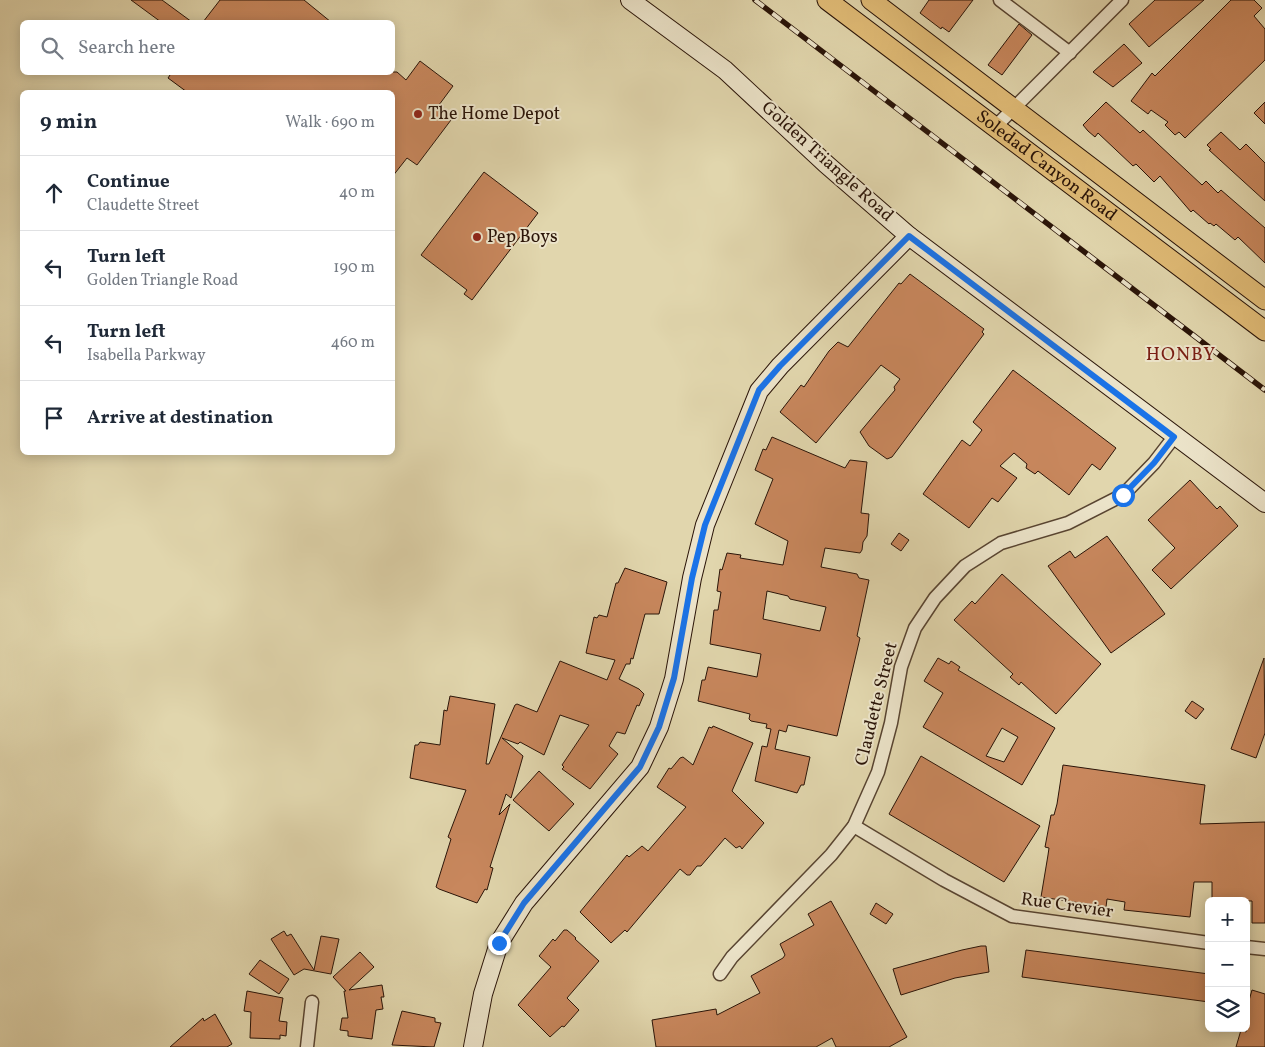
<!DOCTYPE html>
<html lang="en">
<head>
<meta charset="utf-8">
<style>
  body { margin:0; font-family:Vollkorn,serif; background:#f6f6f7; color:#1f2937 }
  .controls { position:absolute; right:15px; bottom:15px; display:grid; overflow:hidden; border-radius:8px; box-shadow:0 2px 12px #0003 }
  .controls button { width:45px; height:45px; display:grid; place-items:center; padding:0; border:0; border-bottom:1px solid #e0e1e3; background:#fff; color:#1f2937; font:25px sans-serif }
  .stop { position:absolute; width:15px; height:15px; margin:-11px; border:4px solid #1a73e8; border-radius:50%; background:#fff }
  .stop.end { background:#1a73e8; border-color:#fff; box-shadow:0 1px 5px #0008 }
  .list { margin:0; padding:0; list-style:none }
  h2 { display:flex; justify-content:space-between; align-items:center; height:65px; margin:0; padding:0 20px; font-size:21px }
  h2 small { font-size:16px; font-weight:400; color:#747a83 }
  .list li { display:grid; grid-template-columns:32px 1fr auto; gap:15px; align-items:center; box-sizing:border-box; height:75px; padding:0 20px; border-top:1px solid #e0e1e3 }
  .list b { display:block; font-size:19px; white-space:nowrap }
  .list p { margin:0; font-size:16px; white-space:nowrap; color:#747a83 }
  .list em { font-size:16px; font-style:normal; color:#747a83 }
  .icon { flex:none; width:28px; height:28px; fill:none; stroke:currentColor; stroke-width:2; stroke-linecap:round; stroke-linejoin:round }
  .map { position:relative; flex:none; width:1265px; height:1047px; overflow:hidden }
  .search { position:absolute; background:#fff; box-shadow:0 2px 12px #0003; left:20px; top:20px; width:375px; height:55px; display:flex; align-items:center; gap:12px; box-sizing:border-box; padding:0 18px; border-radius:8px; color:#747a83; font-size:19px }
  .panel { position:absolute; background:#fff; box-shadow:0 2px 12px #0003; left:20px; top:90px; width:375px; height:365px; border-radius:8px }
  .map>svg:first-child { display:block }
  .building { fill:#c8875d; stroke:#2a1408; fill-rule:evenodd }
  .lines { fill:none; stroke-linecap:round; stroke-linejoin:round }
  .street-casing { stroke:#584431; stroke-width:15 }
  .secondary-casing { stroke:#2a1408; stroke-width:20 }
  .primary-casing { stroke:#2a1408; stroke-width:21 }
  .street { stroke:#ece4ca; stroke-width:12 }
  .secondary { stroke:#ece4ca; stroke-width:18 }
  .primary { stroke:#e0bb76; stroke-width:19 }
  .rail-casing { stroke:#2a1408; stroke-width:5.5 }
  .rail { stroke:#ece4ca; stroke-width:4; stroke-dasharray:11; stroke-linecap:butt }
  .route { stroke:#1a73e8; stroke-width:6 }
  .poi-dot { fill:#8f2418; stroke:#ece4ca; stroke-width:2 }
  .labels { text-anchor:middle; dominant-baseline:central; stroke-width:4; stroke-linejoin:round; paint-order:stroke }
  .poi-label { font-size:18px; fill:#2a1408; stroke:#ece4ca; text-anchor:start }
  .street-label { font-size:18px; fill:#2a1408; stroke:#ece4ca }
  .neighbourhood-label { font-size:19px; letter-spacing:1px; fill:#7a1f14; stroke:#ece4ca }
</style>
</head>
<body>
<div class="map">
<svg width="1265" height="1047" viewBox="0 0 1265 1047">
  <rect width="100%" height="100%" fill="#e1d6ad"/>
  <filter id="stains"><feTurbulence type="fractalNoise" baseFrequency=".004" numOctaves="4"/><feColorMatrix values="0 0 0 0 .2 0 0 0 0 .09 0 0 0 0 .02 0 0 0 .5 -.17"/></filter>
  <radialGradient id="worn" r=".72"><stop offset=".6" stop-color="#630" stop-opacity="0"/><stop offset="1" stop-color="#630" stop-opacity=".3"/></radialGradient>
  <g class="building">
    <polygon points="131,0 162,0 192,22 161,22"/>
    <polygon points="220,0 304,0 331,22 203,22"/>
    <polygon points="929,0 973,0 949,32 942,27 941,29 920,13"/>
    <polygon points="1155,0 1204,0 1149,47 1129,24"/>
    <polygon points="1231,0 1254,0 1262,8 1254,16 1265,29 1265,60 1185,138 1179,132 1175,135 1165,125 1168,122 1151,110 1148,114 1131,101 1152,73 1155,76"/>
    <polygon points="1019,24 1032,35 1002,75 988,65"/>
    <polygon points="1124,44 1142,63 1113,87 1093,72"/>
    <polygon points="420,61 453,86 436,109 451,120 417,165 407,158 392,177 392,92 187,92 168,78 172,72 397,72 406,80"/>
    <polygon points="1106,102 1140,133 1143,130 1202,185 1206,181 1218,193 1221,190 1265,228 1265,263 1238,237 1235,240 1216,224 1214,226 1210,223 1209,224 1193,210 1191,212 1160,176 1154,182 1136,164 1133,166 1098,133 1095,137 1088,131 1083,125"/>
    <polygon points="1265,102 1265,124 1254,113"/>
    <polygon points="1221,132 1240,150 1246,144 1265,163 1265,201 1209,150 1211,149 1207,145"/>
    <polygon points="484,172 538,213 472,300 464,294 467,290 421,255"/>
    <polygon points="910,274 984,329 982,332 984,334 892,457 887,459 869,446 860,432 895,390 894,387 900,379 881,365 816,443 780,412 801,385 804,387 829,351 838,342 848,347 899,283 901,284"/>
    <polygon points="1013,370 1116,448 1100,470 1092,464 1069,495 1038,471 1035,474 1026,468 1027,464 1014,453 1000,466 1017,478 998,502 992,498 969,528 923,494 962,440 970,446 982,430 973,422"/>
    <path d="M772,437L845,468L850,460L867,462L861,513L869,514L867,536L863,542L862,550L860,553L825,548L821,567L857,574L859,578L869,580L857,636L860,638L837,736L788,725L786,732L779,730L775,749L810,757L804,785H801L797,793L755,781L762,746L767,747L771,729L766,728L767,724L751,721L749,719L750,714L698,701L702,680H705L708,667L757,677L761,654L710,644L714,610H718L721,592L717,591L720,569L722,570L727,553L741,555L740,558L783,565L788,541L755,524L773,479L755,470L763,449L766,450ZM767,591L788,596L790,599L826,607L820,631L763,619Z"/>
    <polygon points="1190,480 1217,509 1220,506 1238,526 1171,589 1152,570 1175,548 1148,520"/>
    <polygon points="899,533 909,540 901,551 891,544"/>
    <polygon points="1107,536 1165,614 1111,653 1048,566 1070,551 1075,558"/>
    <polygon points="625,568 667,582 659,614 645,614 633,659 631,658 630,664 626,664 619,679 639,689 644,694 639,706 637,705 625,734 617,732 609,746 618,754 590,789 562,769 564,767 562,765 589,725 560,715 544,755 520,742 518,744 502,738 523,756 511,798 506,794 499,815 510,804 490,867 493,868 487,890 485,889 477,903 439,889 436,887 451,839 448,837 466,790 410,778 415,745 418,745 420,742 440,745 444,710 447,711 450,696 495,704 486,764 489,764 515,705 517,704 537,712 560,661 607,680 615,660 586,653 594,617 597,618 599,615 607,617 616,583 618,583"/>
    <polygon points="1002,574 1101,664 1056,714 1021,682 1019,685 1010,677 1013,674 954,620 972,601 975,604"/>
    <path d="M938,658L949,664L951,661L960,667L958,670L1055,728L1022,785L923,727L943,693L924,681ZM1002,728L1018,737L1004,762L986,756Z"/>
    <polygon points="1264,658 1265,733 1256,758 1231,749"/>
    <polygon points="1192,701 1204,709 1196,719 1185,711"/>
    <polygon points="713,726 753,743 732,791 764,823 742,849 740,846 736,848 725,838 701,866 697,866 690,875 687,875 680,869 627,932 625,930 611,943 580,912 627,855 629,857 642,846 648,851 686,807 657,787 669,768 671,769 680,758 683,757 693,765 709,727 712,728"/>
    <polygon points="921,756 1040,826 1004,882 889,814"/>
    <polygon points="1063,765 1205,785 1200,824 1265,822 1265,923 1252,923 1252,901 1212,901 1212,882 1194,882 1190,917 1124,910 1125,902 1107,899 1106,907 1041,897 1048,855 1049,848 1045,847 1051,815 1054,815 1057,804"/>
    <polygon points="539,771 574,804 549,831 513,800"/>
    <polygon points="831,901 907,1037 889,1047 836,1047 832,1038 816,1047 656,1047 652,1020 716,1009 717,1015 760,993 751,976 783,958 785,955 780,944 814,925 808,914"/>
    <polygon points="876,903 893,914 886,924 870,914"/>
    <polygon points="564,930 567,930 576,938 575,939 599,961 567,998 579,1010 564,1027 562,1026 550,1037 518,1005 551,967 539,956 553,939 555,941"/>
    <polygon points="284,931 287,936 291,934 314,970 321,936 339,939 331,974 304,969 294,975 271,939"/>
    <polygon points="981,946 986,946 989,972 955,978 901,995 893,969 962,950"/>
    <polygon points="1026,950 1209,974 1209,1002 1022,977"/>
    <polygon points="360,952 374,967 349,990 382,985 384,997 381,997 383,1009 376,1010 372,1039 348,1036 348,1031 340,1030 342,1018 348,1018 344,991 346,991 333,977"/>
    <polygon points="260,960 289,979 279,994 249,974"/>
    <polygon points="1252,990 1265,994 1265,1047 1236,1047 1241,1030 1246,1032 1246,1011"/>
    <polygon points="247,991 283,998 279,1021 287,1022 286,1036 280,1035 280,1039 250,1038 251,1012 244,1011"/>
    <polygon points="402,1011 435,1018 435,1022 441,1023 434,1047 392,1045"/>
    <polygon points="215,1014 232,1044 227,1047 170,1047 203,1018 204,1021"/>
  </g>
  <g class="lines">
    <g class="street-casing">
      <g id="street">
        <polyline points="1000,0 1070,53"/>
        <polyline points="995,127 1122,0"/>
        <polyline points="854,826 944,880 1012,916 1209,943"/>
        <polyline points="1246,947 1265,949"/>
        <polyline points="720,974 732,957 831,855 854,826 878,772 891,723 901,667 915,628 935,598 965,566 1001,543 1068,523 1123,495 1154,463 1174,437"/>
        <polyline points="307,1047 312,1002"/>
      </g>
    </g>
    <g class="secondary-casing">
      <g id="secondary">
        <polyline points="630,0 725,70 826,164 909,236 1265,503"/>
        <polyline points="473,1047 483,994 499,943 524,903 640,767 659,727 674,679 692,578 705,525 759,391 780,366 909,236"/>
      </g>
    </g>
    <g class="primary-casing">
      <g id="primary">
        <path id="s1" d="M827,0L1265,331"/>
        <polyline points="871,0 1265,300"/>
      </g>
    </g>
    <use href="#street" class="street"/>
    <use href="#secondary" class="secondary"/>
    <use href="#primary" class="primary"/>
    <g class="rail-casing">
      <polyline id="rail" points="755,0 1265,390"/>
    </g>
    <use href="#rail" class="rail"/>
  </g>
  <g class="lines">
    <polyline class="route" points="499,943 524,903 640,767 659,727 674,678 692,578 705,525 759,390 780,366 909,236 1174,437 1154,463 1123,495"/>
  </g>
  <g class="poi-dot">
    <circle cx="418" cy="114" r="5"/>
    <circle cx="477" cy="237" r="5"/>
  </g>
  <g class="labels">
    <g class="poi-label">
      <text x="428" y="114">The Home Depot</text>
      <text x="487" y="237">Pep Boys</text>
    </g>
    <g class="street-label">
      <text transform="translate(827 162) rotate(42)">Golden Triangle Road</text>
      <text stroke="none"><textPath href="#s1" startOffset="275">Soledad Canyon Road</textPath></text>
      <text transform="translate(877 704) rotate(-76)">Claudette Street</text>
      <text transform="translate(1067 906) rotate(8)">Rue Crevier</text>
    </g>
    <g class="neighbourhood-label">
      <text x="1181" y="355">HONBY</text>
    </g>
  </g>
  <rect width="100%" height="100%" filter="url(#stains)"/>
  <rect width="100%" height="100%" fill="url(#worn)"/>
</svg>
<div class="controls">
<button>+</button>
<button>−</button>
<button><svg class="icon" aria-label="layers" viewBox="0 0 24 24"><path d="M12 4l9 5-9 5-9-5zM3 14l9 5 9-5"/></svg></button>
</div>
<div class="stop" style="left:1123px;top:495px"></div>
<div class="stop end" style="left:499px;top:943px"></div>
<div class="search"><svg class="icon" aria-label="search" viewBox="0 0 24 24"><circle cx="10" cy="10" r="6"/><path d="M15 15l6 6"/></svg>Search here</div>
<section class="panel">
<h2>9 min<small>Walk · 690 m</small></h2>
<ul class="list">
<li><svg class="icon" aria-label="ahead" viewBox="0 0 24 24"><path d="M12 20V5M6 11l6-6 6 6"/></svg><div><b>Continue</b><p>Claudette Street</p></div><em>40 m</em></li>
<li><svg class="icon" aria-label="left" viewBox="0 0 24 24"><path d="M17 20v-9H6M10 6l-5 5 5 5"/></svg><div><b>Turn left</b><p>Golden Triangle Road</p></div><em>190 m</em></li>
<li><svg class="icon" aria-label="left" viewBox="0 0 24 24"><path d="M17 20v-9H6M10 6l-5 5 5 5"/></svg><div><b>Turn left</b><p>Isabella Parkway</p></div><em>460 m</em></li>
<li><svg class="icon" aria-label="arrive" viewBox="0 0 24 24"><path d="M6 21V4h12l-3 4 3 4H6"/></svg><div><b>Arrive at destination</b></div></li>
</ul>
</section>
</div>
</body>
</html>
